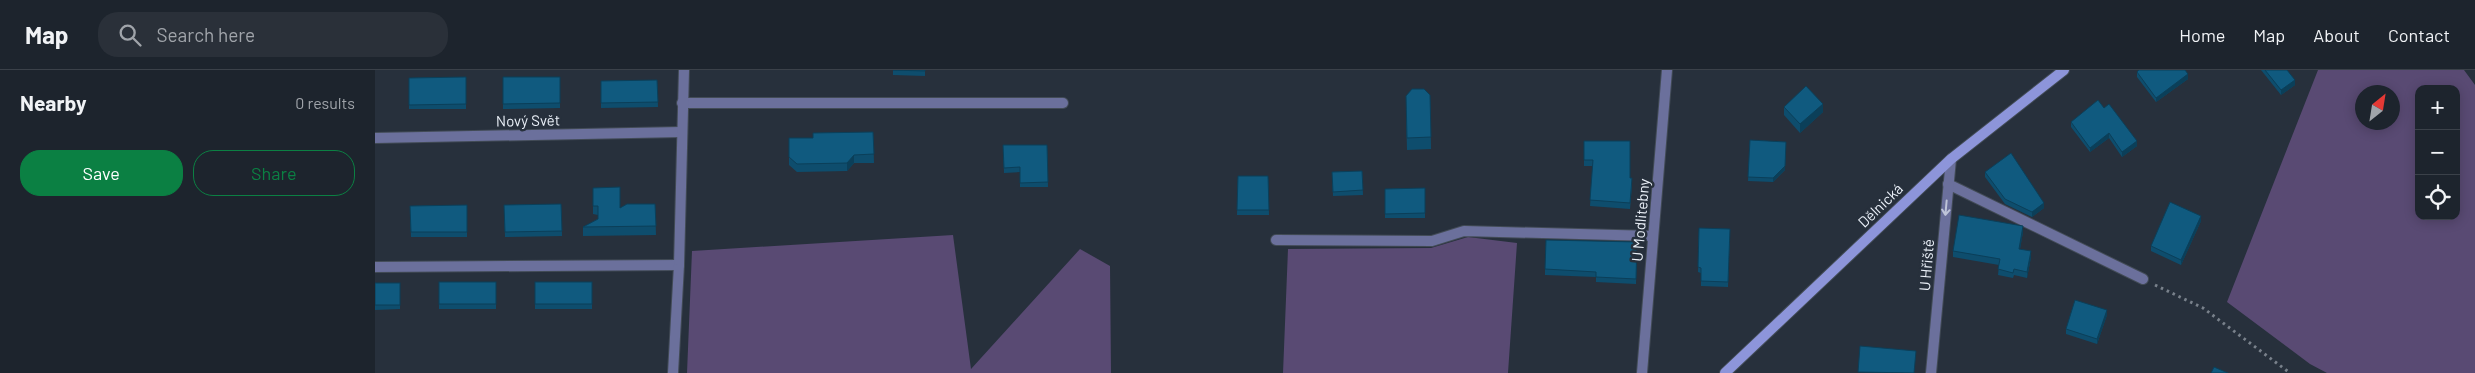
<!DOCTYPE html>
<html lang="en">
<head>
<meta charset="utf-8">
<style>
  body { margin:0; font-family:Barlow,sans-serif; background:#2a3039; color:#f1f3f6 }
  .controls { position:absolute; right:15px; top:15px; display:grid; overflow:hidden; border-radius:10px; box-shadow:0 2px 12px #0003 }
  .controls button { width:45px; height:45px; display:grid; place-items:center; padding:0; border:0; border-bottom:1px solid #3b4149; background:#1d242d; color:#f1f3f6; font:25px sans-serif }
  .compass { position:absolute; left:1980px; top:15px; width:45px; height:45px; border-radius:50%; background:#1d242d; box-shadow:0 2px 12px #0003; rotate:30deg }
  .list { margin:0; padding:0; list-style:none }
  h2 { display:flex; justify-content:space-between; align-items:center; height:65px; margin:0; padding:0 20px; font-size:21px }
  h2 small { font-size:16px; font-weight:400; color:#a0a4aa }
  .actions { display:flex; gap:10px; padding:15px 20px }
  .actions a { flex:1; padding:11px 0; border:1px solid #0b8043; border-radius:20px; text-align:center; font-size:18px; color:#0b8043 }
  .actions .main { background:#0b8043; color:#fff }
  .icon { flex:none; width:28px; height:28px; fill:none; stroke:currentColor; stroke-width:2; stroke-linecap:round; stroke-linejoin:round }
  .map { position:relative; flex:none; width:2100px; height:303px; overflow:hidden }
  header { display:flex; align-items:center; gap:30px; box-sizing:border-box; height:70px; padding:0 25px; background:#1d242d; border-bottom:1px solid #3b4149 }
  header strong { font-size:24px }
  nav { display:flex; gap:28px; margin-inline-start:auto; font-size:18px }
  .search { width:350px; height:45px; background:#2a3039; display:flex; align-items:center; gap:12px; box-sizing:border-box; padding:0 18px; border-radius:20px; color:#a0a4aa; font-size:19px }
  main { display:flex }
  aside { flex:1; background:#1d242d }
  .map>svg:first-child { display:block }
  .green { fill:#594a73; fill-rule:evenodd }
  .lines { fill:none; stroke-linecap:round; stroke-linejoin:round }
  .lane-casing { stroke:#424b56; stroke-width:12 }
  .street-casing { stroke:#424b56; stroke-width:12 }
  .secondary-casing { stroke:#424b56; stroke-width:12 }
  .path { stroke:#79818b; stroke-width:3; stroke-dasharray:2.5 4; stroke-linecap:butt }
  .lane { stroke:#6b709c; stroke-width:10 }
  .street { stroke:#6b709c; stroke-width:10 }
  .secondary { stroke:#8d95da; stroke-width:10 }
  .wall { fill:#0e4d6d }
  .shaded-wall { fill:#0b3f59 }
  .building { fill:#105a7f; stroke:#0b3f59 }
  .oneway { stroke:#bec4d8 }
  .labels { text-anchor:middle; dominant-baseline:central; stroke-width:5; stroke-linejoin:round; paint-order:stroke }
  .street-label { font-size:15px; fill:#ebf1f9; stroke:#27303c }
</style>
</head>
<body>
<header>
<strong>Map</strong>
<div class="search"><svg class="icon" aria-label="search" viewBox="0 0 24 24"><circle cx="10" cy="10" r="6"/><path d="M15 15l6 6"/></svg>Search here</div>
<nav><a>Home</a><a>Map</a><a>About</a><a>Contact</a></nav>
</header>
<main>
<aside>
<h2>Nearby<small>0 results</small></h2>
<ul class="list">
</ul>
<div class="actions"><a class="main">Save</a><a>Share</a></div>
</aside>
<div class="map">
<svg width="2100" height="303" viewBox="0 0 2100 303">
  <rect width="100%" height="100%" fill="#27303c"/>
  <g class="green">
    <path d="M1943,0H2089L2100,15V303H1952L1935,294L1852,232ZM2044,19H2081V146H2044ZM1988,22H2018V52H1988Z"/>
    <polygon points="578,165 596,299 705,179 735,196 736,303 312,303 317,181"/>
    <polygon points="1093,167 1142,173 1133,303 908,303 913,179 1056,178"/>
  </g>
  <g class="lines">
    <g class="lane-casing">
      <g id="lane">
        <polyline points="1573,114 1768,209"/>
        <polyline points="901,170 1057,171 1089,161 1278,166"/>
      </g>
    </g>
    <g class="street-casing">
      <g id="street">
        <polyline points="307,33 688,33"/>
        <polyline points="0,68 306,62"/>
        <polyline points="0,197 304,195"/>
        <polyline points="298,303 304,195 309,0"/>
        <polyline points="1267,303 1292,0"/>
        <polyline points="1556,303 1576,89"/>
      </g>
    </g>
    <g class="secondary-casing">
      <polyline id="secondary" points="1350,303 1576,89 1689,0"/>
    </g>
    <polyline class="path" points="1780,215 1828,238 1915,303"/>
    <use href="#lane" class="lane"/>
    <use href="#street" class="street"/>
    <use href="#secondary" class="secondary"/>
  </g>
  <g class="wall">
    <polygon points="518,0 550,0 550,6 518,5"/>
    <polygon points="1886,0 1912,0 1920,15 1906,25"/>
    <polygon points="1762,2 1813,9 1781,32 1762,7"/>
    <polygon points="91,7 91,39 34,39 34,8"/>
    <polygon points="128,7 185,7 185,38 128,39"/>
    <polygon points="282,10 283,37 226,38 226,11"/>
    <polygon points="1055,25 1056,79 1032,80 1031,39"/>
    <polygon points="1409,37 1448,42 1425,63 1409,45"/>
    <polygon points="1729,38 1762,76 1747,87 1734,68 1715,82 1696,57 1696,52"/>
    <polygon points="498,62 499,93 479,93 472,101 422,102 414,95 414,68 438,68"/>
    <polygon points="1375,70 1410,100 1398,112 1373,111"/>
    <polygon points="1209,71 1255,108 1257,115 1255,139 1215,136 1218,96 1209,96"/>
    <polygon points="628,75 672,75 673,117 645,117 645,102 629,103"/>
    <polygon points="987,101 988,125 958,126 957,102"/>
    <polygon points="1610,102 1669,138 1657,147 1630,134 1610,107"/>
    <polygon points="863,106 893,106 894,145 862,145"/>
    <polygon points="218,118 245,138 280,134 281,165 208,166 208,157 223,149 223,145 218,144"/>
    <polygon points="1050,118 1050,148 1010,148 1010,119"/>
    <polygon points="186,134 187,166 130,167 129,135"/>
    <polygon points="92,135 92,167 36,167 35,136"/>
    <polygon points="1826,151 1806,195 1776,181 1776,176"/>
    <polygon points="1324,158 1355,159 1353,217 1326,216 1326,203 1323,202"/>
    <polygon points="1648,162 1645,179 1656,187 1652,208 1639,205 1638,208 1623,205 1624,195 1578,187 1578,181"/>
    <polygon points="1262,172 1261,214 1221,212 1221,207 1170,205 1170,199"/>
    <rect x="64" y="212" width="57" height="27"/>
    <rect x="160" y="212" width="57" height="27"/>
    <polygon points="0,213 25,213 25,239 0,240"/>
    <polygon points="1732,245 1722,274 1691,264 1691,259"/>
  </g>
  <g class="shaded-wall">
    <polygon points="1813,4 1813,9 1781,32 1781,28"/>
    <polygon points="1920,10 1920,15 1906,25 1906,20"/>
    <polygon points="1448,34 1448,42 1425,63 1425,54"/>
    <polygon points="1734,63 1734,68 1715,82 1715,78"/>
    <polygon points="1762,71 1762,76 1747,87 1747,82"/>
    <polygon points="1411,72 1410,100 1398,112 1398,108"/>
    <polygon points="479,85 479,93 472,101 472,93"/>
    <polygon points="1669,133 1669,138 1657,147 1657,142"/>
    <polygon points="1826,146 1826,151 1806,195 1806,190"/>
    <polygon points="1648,156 1648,162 1644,184 1644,179"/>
    <polygon points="1656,181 1656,187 1652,208 1652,202"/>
    <polygon points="1732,240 1732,245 1722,274 1722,269"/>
  </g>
  <g class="building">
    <polygon points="518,0 550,0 550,1"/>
    <polygon points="1764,0 1810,0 1813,4 1781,28 1762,2"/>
    <polygon points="1890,0 1912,0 1920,10 1906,20"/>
    <polygon points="91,7 91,34 34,35 34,8"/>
    <polygon points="128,7 185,7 185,33 128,34"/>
    <polygon points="282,10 283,32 226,33 226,11"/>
    <polygon points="1431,16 1448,34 1425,54 1409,37"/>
    <polygon points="1037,19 1049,19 1055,25 1056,67 1032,68 1031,26"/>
    <polygon points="1723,30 1729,38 1734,34 1762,71 1747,82 1734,63 1715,78 1696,52"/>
    <polygon points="498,62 499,84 479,85 472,93 422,94 414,87 414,68 438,68 438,63"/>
    <polygon points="1375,70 1411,72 1410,96 1398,108 1373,107"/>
    <polygon points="1209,71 1255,71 1255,108 1257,108 1255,133 1215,130 1218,90 1209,90"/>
    <polygon points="628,75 672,75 673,112 645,113 645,97 629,98"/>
    <polygon points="1636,83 1669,133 1657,142 1630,129 1610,102"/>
    <polygon points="987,101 988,120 958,122 957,102"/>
    <polygon points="863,106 893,106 894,140 862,140"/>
    <polygon points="245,117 245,138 252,134 280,134 281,156 208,157 223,149 223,136 218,136 218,118"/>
    <polygon points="1050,118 1050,143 1010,144 1010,119"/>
    <polygon points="1795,132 1826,146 1806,190 1776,176"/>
    <polygon points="186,134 187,161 130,162 129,135"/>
    <polygon points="92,135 92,162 36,162 35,136"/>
    <polygon points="1584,145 1648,156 1644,179 1656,181 1652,202 1639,199 1638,203 1623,199 1625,189 1578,181"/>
    <polygon points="1324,158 1355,159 1353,212 1326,211 1326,198 1323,197"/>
    <polygon points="1171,170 1262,172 1261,209 1221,207 1221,202 1170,199"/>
    <rect x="64" y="212" width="57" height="22"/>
    <rect x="160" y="212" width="57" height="22"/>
    <rect x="0" y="213" width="25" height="22"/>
    <polygon points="1700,230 1732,240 1722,269 1691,259"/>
    <polygon points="1485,276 1541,281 1539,303 1483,302"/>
    <polygon points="1839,297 1853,303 1836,303"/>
  </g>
  <defs><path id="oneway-shaft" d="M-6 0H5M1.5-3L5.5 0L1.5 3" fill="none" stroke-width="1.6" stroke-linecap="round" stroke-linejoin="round" transform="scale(1.25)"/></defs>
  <use class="oneway" href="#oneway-shaft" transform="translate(1571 138) rotate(95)"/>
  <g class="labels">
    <g class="street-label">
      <text transform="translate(153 50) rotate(-1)">Nový Svět</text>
      <text transform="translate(1505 135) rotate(-44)">Dělnická</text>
      <text transform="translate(1265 150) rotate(-85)">U Modlitebny</text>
      <text transform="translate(1551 195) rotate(-85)">U Hřiště</text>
    </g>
  </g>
</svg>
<div class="controls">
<button>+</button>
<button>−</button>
<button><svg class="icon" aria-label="locate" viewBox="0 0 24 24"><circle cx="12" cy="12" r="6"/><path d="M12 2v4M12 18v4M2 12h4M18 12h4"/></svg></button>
</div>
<svg class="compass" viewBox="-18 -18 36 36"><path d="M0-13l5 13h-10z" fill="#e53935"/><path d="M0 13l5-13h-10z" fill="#a0a4aa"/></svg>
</div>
</main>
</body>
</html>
